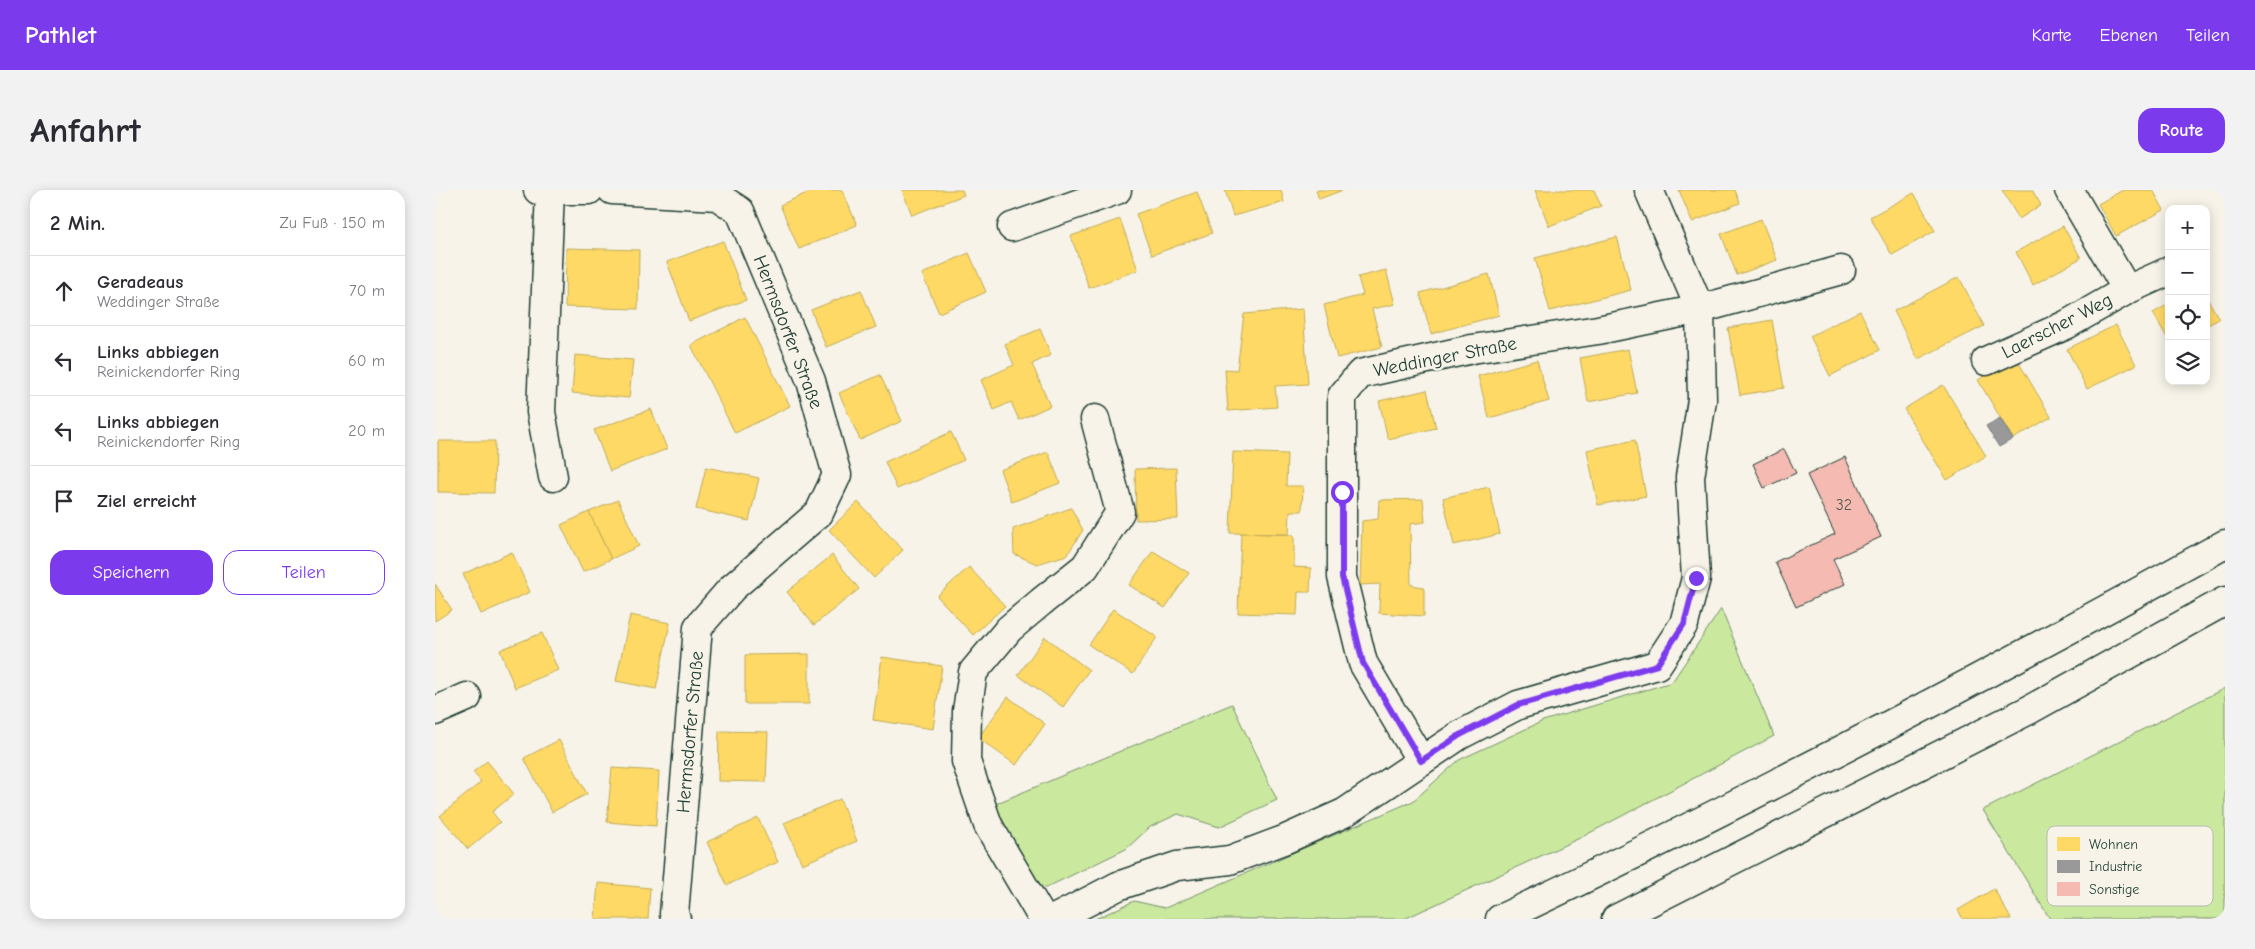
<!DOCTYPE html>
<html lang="de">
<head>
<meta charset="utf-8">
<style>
  body { margin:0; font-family:"Comic Neue",sans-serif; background:#f2f2f3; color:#2b2b33 }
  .controls { position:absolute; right:15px; top:15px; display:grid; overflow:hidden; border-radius:10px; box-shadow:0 2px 12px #0003 }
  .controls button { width:45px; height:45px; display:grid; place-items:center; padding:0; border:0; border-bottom:1px solid #e1e1e2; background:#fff; color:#2b2b33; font:25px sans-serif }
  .stop { position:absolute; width:15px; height:15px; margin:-11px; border:4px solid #7c3aed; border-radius:50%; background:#fff }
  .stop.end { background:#7c3aed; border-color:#fff; box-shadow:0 1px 5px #0008 }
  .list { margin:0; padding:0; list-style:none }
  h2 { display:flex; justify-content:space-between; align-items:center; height:65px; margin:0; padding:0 20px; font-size:21px }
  h2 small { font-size:16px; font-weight:400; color:#7c7c81 }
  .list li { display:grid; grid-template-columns:32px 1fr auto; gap:15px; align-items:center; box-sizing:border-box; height:70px; padding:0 20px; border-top:1px solid #e1e1e2 }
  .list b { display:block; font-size:19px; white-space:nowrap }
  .list p { margin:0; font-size:16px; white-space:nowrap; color:#7c7c81 }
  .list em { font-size:16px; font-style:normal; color:#7c7c81 }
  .actions { display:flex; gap:10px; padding:15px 20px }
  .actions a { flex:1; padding:11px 0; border:1px solid #7c3aed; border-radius:15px; text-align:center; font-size:18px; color:#7c3aed }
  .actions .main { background:#7c3aed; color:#fff }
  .icon { flex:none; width:28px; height:28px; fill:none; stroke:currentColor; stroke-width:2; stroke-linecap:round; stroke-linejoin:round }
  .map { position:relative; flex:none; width:1790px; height:729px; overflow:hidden; border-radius:15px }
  header { display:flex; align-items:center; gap:30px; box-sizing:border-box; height:70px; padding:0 25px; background:#7c3aed; color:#fff }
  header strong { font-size:24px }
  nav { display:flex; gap:28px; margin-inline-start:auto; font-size:18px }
  .intro { display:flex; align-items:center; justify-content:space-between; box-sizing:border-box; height:120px; padding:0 30px }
  h1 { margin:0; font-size:35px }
  .button { padding:12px 22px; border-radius:15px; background:#7c3aed; color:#fff; font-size:18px; font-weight:700 }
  main { display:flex; gap:30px; padding:0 30px }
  aside { flex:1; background:#fff; border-radius:15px; box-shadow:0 2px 12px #0003 }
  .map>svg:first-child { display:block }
  .green { fill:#cbe89f; stroke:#75926a }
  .homes { fill:#ffd966; stroke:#bcaa57 }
  .industry { fill:#999; stroke:#747d7b }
  .building { fill:#f5bab1; stroke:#1f3d34 }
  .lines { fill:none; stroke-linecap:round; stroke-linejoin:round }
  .minor-casing { stroke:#1f3d34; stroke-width:31 }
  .highway-casing { stroke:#1f3d34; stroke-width:31 }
  .minor { stroke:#f7f3e8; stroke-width:28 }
  .highway { stroke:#f7f3e8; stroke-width:28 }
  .route { stroke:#7c3aed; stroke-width:6 }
  .labels { text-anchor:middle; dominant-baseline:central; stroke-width:5; stroke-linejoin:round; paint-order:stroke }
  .number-label { font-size:16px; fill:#545c53 }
  .street-label { font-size:19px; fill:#1f3d34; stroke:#f7f3e8 }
  .key { fill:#f7f3e8; stroke:#b6bcb2; stroke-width:1 }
  .key-label { font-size:14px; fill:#1f3d34 }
</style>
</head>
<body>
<header>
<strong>Pathlet</strong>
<nav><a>Karte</a><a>Ebenen</a><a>Teilen</a></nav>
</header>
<div class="intro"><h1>Anfahrt</h1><a class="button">Route</a></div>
<main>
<aside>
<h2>2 Min.<small>Zu Fuß · 150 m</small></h2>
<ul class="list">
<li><svg class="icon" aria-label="ahead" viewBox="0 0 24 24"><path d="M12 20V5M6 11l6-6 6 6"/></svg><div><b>Geradeaus</b><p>Weddinger Straße</p></div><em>70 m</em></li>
<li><svg class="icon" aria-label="left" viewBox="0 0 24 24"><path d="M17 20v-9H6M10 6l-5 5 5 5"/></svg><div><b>Links abbiegen</b><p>Reinickendorfer Ring</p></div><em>60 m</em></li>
<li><svg class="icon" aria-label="left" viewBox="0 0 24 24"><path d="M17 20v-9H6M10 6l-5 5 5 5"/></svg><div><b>Links abbiegen</b><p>Reinickendorfer Ring</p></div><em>20 m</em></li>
<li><svg class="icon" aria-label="arrive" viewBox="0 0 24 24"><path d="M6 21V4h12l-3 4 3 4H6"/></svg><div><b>Ziel erreicht</b></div></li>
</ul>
<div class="actions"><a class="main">Speichern</a><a>Teilen</a></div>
</aside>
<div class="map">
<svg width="1790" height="729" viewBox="0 0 1790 729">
  <rect width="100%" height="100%" fill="#f7f3e8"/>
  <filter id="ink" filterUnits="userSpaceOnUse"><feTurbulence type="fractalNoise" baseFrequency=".02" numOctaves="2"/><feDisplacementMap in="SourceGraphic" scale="10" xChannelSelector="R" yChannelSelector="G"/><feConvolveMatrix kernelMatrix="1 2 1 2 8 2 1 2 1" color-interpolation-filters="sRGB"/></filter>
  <g filter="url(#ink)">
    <g class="green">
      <polygon points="1286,419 1339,546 1147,647 969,729 660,729 699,711 730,718 978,611 1024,570 1108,531 1237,492"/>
      <polygon points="1790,498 1790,729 1615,729 1548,620"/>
      <polygon points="797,514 842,610 784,637 743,624 715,637 691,659 602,702 560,614"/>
    </g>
    <g class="homes">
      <polygon points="379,0 407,0 422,35 364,59 345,15"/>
      <polygon points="467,0 527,0 529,5 477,25"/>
      <polygon points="790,0 846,0 849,12 798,26"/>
      <polygon points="881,0 908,0 884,9"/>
      <polygon points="1100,0 1159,0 1166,16 1114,36"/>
      <polygon points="1244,0 1300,0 1305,13 1257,32"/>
      <polygon points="1567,0 1597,0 1606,15 1584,29"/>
      <polygon points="1688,0 1718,0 1729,20 1681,46 1663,14"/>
      <polygon points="762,2 777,43 717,65 701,24"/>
      <polygon points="1479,3 1500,41 1457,65 1435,27"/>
      <polygon points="685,29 703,80 654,98 636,46"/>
      <polygon points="1326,29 1342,70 1302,85 1286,44"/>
      <polygon points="1628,36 1646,68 1598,95 1581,62"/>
      <polygon points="1182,47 1196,100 1115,121 1100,68"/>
      <polygon points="288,51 311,110 254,131 232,72"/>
      <polygon points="131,58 204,60 203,119 130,117"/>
      <polygon points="534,63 551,102 504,123 487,84"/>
      <polygon points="951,80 960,114 937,119 947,157 902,168 889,115 928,105 923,87"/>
      <polygon points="1054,84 1064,125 996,144 985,103"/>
      <polygon points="1524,87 1549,136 1483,169 1459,121"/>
      <polygon points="426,100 441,137 391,157 376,120"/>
      <polygon points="1771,106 1784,129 1771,136"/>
      <polygon points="1734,114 1734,151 1718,123"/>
      <polygon points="868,119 873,194 840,196 842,217 793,221 790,179 802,180 809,124"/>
      <polygon points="1425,121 1445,160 1395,186 1375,146"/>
      <polygon points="310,127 355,216 300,243 256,155"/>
      <polygon points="1337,130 1349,198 1305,205 1293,138"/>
      <polygon points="1681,135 1701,175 1652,199 1632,159"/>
      <polygon points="605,139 616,165 597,174 615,216 584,230 576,212 559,220 546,190 579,175 570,154"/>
      <polygon points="1193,159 1202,203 1153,212 1145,168"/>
      <polygon points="140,165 198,170 194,208 137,203"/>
      <polygon points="1581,168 1616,227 1578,249 1543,190"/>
      <polygon points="1102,170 1114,211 1054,228 1043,186"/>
      <polygon points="445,185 467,231 425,250 404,203"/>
      <polygon points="1508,195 1551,266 1512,290 1469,219"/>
      <polygon points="992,200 1001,238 953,249 944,211"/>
      <polygon points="216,219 232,259 175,281 159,240"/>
      <polygon points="516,242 529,270 462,299 450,272"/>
      <polygon points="1200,250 1211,306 1163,315 1152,260"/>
      <polygon points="3,251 60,251 59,303 3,302"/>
      <polygon points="613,262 625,293 577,312 565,280"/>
      <polygon points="798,262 852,264 851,296 868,296 867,321 855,321 854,344 795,343"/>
      <polygon points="271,277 324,288 314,331 261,319"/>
      <polygon points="741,278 743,329 701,330 700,279"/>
      <polygon points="1054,297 1065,344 1019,355 1008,308"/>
      <polygon points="988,309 990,332 975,334 976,395 989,397 989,426 944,423 945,394 925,395 927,331 943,329 944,310"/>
      <polygon points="183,310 204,356 176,369 154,322"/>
      <polygon points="423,312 468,360 439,388 394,340"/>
      <polygon points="636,318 648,340 632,365 602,374 579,364 578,339"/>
      <polygon points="154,322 176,369 148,382 126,335"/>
      <polygon points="806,343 859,345 859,377 876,378 875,402 863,402 862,425 803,423"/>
      <polygon points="718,361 754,383 730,418 694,395"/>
      <polygon points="77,362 95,402 46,424 28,384"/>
      <polygon points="397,365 424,399 379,435 352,402"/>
      <polygon points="534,377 570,416 538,445 502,406"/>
      <polygon points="0,394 17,420 0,431"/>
      <polygon points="678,419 722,447 698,484 654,455"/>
      <polygon points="195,425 235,433 221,499 181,491"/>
      <polygon points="107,443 123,480 80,498 65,460"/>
      <polygon points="610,447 654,480 628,517 583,485"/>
      <polygon points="374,464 374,514 310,514 310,465"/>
      <polygon points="447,467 507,476 498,539 438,530"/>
      <polygon points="573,507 610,534 581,575 543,548"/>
      <polygon points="284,541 333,542 331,592 283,591"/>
      <polygon points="124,550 152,604 117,622 89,568"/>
      <polygon points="52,571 79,604 57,622 65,632 33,659 5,626 46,592 38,582"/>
      <polygon points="177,578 224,581 221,636 172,632"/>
      <polygon points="405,609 422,651 367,674 349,633"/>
      <polygon points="323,628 343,672 292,695 272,652"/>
      <polygon points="163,693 215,698 213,729 160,729"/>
      <polygon points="1559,699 1576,729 1528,729 1523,720"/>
    </g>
    <polygon class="industry" points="1565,228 1578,249 1564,257 1551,236"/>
    <g class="building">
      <polygon points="1349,259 1361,283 1329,298 1318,274"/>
      <polygon points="1410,267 1446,347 1398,369 1410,394 1361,417 1340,372 1400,344 1372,285"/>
    </g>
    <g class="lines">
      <g class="minor-casing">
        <g id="minor">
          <polyline points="103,0 154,0"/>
          <polyline points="177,0 282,6 305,21 376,191 402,285 384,323 297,398 263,437 239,724 241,729"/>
          <polyline points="1634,0 1692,100"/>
          <polyline points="115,1 106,222 118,287"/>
          <polyline points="577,37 682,0"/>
          <polyline points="1551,171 1631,135 1692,100 1734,81"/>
          <polyline points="0,521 32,507"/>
          <polyline points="986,571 928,473 907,387 907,206 925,184 1037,159 1163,140 1265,119 1406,80"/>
          <polyline points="608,729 553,635 531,571 532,521 538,482 574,439 606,412 650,377 685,322 660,229"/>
          <polyline points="619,729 683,696 742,676 795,670 851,649 909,623 1025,545 1083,515 1222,475 1249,434 1261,388 1255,287 1267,210 1265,119 1214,0"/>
        </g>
      </g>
      <g class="highway-casing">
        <g id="highway">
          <path d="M1065,729C1311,613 1552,486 1790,354"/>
          <polyline points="1181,729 1594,520 1790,411"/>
        </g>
      </g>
      <use href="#minor" class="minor"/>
      <use href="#highway" class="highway"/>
    </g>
  </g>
  <g class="lines" filter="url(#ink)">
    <polyline class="route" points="907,302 907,387 928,473 986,571 1025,545 1083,515 1222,475 1249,434 1261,388"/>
  </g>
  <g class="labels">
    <g class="number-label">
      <text x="1409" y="315">32</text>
    </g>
    <g class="street-label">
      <text transform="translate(1622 136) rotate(-27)">Laerscher Weg</text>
      <text transform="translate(353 142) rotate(69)">Hermsdorfer Straße</text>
      <text transform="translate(1010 167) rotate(-11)">Weddinger Straße</text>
      <text transform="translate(255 542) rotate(-85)">Hermsdorfer Straße</text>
    </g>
  </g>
  <rect x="1612" y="636" width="166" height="80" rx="8" class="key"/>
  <rect x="1622" y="647" width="23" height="14" fill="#ffd966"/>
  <rect x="1622" y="670" width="23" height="13" fill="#999"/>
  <rect x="1622" y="692" width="23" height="14" fill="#f5bab1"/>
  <g class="key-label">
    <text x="1654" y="659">Wohnen</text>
    <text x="1654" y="681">Industrie</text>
    <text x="1654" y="704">Sonstige</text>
  </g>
</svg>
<div class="controls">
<button>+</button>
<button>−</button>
<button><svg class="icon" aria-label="locate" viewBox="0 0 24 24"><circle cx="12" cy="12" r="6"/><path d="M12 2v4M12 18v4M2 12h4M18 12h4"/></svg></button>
<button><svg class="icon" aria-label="layers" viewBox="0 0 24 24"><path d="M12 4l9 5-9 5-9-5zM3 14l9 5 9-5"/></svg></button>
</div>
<div class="stop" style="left:907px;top:302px"></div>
<div class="stop end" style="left:1261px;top:388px"></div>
</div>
</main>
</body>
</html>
